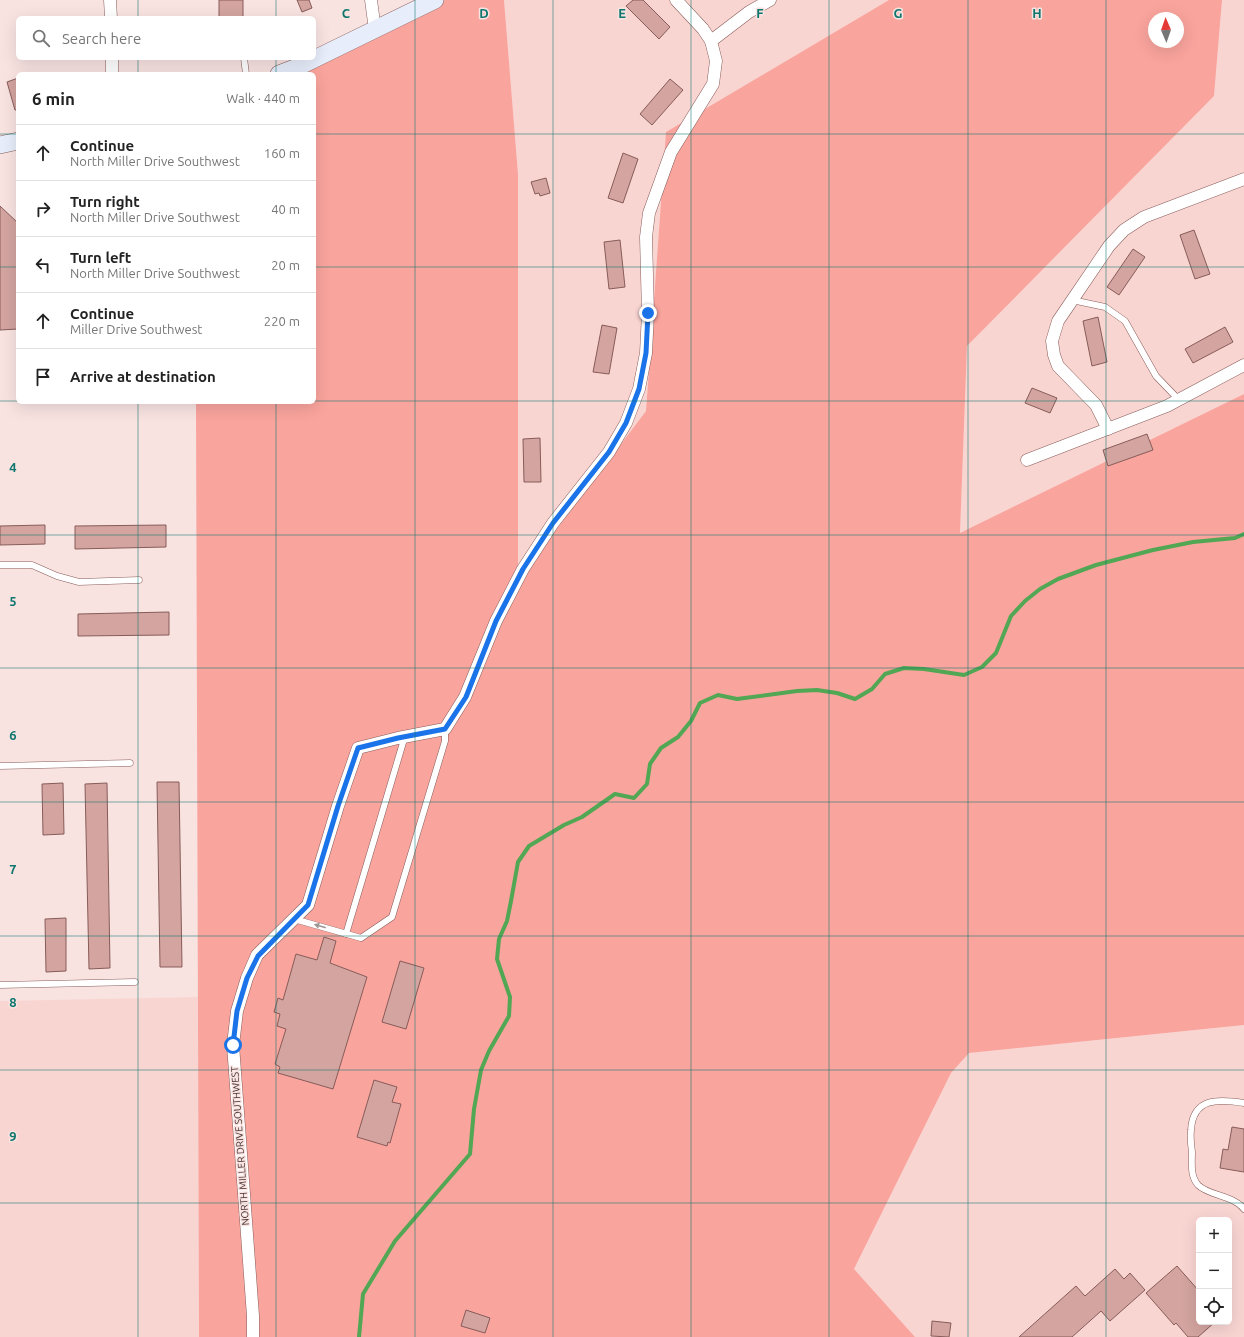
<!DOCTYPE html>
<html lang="en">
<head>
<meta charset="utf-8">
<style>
  body { margin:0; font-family:Ubuntu,sans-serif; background:#f2f2f2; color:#222 }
  .controls { position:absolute; right:12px; bottom:12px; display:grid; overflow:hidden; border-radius:6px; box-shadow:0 4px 16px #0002 }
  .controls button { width:36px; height:36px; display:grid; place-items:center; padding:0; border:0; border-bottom:1px solid #e0e0e0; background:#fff; color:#222; font:20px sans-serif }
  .compass { position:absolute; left:1148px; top:12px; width:36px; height:36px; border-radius:50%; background:#fff; box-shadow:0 4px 16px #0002; rotate:358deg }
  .stop { position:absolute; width:12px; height:12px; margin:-9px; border:3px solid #1a73e8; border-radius:50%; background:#fff }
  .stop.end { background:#1a73e8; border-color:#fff; box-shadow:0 1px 4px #0008 }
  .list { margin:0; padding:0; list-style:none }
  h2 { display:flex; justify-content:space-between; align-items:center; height:52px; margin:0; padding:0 16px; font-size:17px }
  h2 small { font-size:13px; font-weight:400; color:#767676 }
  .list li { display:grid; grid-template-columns:26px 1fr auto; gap:12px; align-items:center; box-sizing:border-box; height:56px; padding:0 16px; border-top:1px solid #e0e0e0 }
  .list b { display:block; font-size:15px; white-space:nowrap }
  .list p { margin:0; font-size:13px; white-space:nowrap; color:#767676 }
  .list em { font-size:13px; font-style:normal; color:#767676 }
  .icon { flex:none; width:22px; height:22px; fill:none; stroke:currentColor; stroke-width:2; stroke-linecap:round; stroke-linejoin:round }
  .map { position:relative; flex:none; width:1244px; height:1337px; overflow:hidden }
  .search { position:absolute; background:#fff; box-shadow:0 4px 16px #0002; left:16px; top:16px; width:300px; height:44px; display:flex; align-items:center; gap:10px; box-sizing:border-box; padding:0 14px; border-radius:6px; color:#767676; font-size:15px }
  .panel { position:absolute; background:#fff; box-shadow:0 4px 16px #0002; left:16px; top:72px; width:300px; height:332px; border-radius:6px }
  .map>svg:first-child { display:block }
  .built { fill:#f9d5d2; fill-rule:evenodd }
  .green { fill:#f9a49d; fill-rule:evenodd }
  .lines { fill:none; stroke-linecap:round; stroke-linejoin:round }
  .stream { stroke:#52a754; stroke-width:4 }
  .building { fill:#d3a4a0; stroke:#875c59 }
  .lane-casing { stroke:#885d5a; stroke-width:7 }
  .street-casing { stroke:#885d5a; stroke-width:13 }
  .secondary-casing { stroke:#885d5a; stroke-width:18 }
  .lane { stroke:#fff; stroke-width:6 }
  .street { stroke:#fff; stroke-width:12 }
  .secondary { stroke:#e7edfa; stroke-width:17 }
  .oneway { fill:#a09696 }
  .route { stroke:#1a73e8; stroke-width:5 }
  .grid { fill:none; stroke:#0f766e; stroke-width:1; stroke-opacity:0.55 }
  .labels { text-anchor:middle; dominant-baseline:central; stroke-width:3; stroke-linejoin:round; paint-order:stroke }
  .street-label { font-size:10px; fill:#422e2d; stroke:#f8e3e1 }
  .grid-label { font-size:13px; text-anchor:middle; font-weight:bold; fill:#0f766e; stroke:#f8e3e1; stroke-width:3; stroke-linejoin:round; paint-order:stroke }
</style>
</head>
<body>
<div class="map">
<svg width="1244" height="1337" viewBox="0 0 1244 1337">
  <rect width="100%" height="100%" fill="#f8e3e1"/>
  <g class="built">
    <polygon points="504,0 889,0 666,132 646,411 518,580 518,174"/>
    <polygon points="1222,0 1244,0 1244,394 960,534 967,346 1214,96"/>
    <polygon points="198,997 199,1337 0,1337 0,1001"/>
    <path d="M1244,1025V1337H915L854,1269L951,1073L969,1053ZM1199,1220H1229V1322H1199Z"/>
  </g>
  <path class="green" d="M437,0H504L518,174V580L646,411L666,132L889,0H1222L1214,96L967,346L960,533L1244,394V1025L969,1053L951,1073L854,1269L915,1337H199L196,402H314V74H288ZM1154,18H1178V42H1154Z"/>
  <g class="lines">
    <polyline class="stream" points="359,1337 363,1294 395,1241 470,1154 474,1109 481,1070 489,1051 509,1016 510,997 497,959 499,939 507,921 511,901 518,862 529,846 564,825 582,817 615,794 634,798 647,784 650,764 661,748 678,737 691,721 700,703 718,695 737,699 797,691 817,690 837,693 855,699 872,689 885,674 904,668 924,669 964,675 982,667 996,653 1011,616 1025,601 1040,589 1058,579 1096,565 1153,550 1193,542 1235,538 1244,534"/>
  </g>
  <g class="building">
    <rect x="219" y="0" width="24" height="18"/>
    <polygon points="297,0 309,0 312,8 302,12"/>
    <polygon points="633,0 643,0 670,27 659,39 626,6"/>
    <polygon points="18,78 18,110 15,110 7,82"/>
    <polygon points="670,79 683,90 652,125 640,114"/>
    <polygon points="623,153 638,159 623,203 608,198"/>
    <polygon points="546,178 550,193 540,196 539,193 535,194 531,182"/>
    <polygon points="0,206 18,223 18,329 0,330"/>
    <polygon points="1194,230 1210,274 1195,279 1180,235"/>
    <polygon points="620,240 625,287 609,289 604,242"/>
    <polygon points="1133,249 1145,257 1119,295 1107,287"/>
    <polygon points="1098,317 1107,362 1092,366 1083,321"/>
    <polygon points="602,325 617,328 609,374 593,372"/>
    <polygon points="1225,327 1233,342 1193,363 1185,349"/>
    <polygon points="1032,388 1057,398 1050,413 1025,403"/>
    <polygon points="1147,434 1153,450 1108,466 1103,450"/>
    <polygon points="540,438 541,482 524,482 523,439"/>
    <polygon points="45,525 45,544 0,545 0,526"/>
    <polygon points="166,525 166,547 75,549 75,526"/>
    <polygon points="169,612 169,635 78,636 78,614"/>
    <polygon points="157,782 179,782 182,967 160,967"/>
    <polygon points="63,783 64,834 43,835 42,784"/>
    <polygon points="107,783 110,968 89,969 85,784"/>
    <polygon points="66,918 66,971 46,972 45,919"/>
    <polygon points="324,937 336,941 330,963 367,977 333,1089 278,1073 280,1067 275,1064 286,1029 277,1026 280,1014 274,1012 278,998 283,1000 296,954 317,960"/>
    <polygon points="400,961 424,968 406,1029 382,1022"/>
    <polygon points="374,1080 397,1087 392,1102 401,1104 390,1143 388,1142 387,1146 357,1137"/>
    <polygon points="1232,1127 1244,1129 1244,1172 1220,1168 1223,1149 1228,1150"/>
    <polygon points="1177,1266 1199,1291 1199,1322 1215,1322 1198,1337 1188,1337 1176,1323 1174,1325 1146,1293"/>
    <polygon points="1115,1269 1124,1279 1130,1273 1145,1290 1110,1321 1101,1311 1072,1337 1019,1337 1076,1286 1085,1296"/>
    <polygon points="466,1310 490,1318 485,1333 461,1326"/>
    <polygon points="932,1321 951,1323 949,1337 931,1336"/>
  </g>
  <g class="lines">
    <g class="lane-casing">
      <g id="lane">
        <polyline points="244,58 246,74"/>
        <polyline points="1072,300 1105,307 1125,321 1156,376 1179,400"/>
        <polyline points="0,565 32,565 57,576 79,582 139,580"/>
        <polyline points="0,766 130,763"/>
        <polyline points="294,919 361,938 392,917 445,741 445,729"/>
        <polyline points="346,934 405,736"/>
        <polyline points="0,985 135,982"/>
        <path d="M1244,1103C1219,1099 1193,1097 1191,1130C1190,1138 1191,1145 1192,1152C1192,1163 1190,1176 1198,1185C1209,1196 1233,1195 1244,1209"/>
      </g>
    </g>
    <g class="street-casing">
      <g id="street">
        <polyline points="110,0 111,18"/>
        <polyline points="371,0 375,30"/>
        <polyline points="711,41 749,12 770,0"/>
        <polyline points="112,58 112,74"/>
        <polyline points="1108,429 1096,405 1058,366 1054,355 1052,341 1058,321 1109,246 1124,230 1144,217 1244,179"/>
        <polyline points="1027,460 1167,406 1244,365"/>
        <polyline points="253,1337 253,1316 233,1045 237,1011 247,978 257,955 308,905 338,806 358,748 398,738 445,729 465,697 496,621 523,569 553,523 609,452 626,423 639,389 646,353 648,313 646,237 649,213 671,152 713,84 716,61 711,41 703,29 676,0"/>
      </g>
    </g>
    <g class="secondary-casing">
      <g id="secondary">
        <polyline points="279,74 300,66 435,0"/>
        <polyline points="0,145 18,141"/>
      </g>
    </g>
    <use href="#lane" class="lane"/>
    <use href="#street" class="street"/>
    <use href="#secondary" class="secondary"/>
  </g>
  <defs><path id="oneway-solid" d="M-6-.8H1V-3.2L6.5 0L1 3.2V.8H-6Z"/></defs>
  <use class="oneway" href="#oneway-solid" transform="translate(320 926) rotate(-164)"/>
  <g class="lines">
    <polyline class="route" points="233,1045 237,1011 247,978 258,956 308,905 338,806 358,748 398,738 445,729 466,697 496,621 523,569 553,523 609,452 626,423 639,389 646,353 648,313"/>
  </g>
  <path class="grid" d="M138,0V18M276,0V18M415,0V1337M553,0V1337M691,0V1337M829,0V1337M968,0V1337M1106,0V1337M138,58V74M276,58V74M0,134H18M314,134H1244M0,267H18M314,267H1244M0,401H18M314,401H1244M138,402V1337M276,402V1337M0,535H1244M0,668H1244M0,802H1244M0,936H1244M0,1070H1244M0,1203H1244"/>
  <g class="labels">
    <g class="street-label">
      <text transform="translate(240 1146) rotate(-94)">NORTH MILLER DRIVE SOUTHWEST</text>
    </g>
  </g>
  <g class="grid-label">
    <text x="346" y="18">C</text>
    <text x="484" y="18">D</text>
    <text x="622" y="18">E</text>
    <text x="760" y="18">F</text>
    <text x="898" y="18">G</text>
    <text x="1037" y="18">H</text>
    <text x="13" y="472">4</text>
    <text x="13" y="606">5</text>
    <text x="13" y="740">6</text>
    <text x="13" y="874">7</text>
    <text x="13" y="1007">8</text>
    <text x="13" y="1141">9</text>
  </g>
</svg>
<div class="controls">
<button>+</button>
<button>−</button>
<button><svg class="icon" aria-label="locate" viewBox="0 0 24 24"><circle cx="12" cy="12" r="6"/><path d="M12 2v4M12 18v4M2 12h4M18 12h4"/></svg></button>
</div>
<svg class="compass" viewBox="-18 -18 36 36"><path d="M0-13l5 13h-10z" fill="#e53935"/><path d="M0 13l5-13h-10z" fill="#767676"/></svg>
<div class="stop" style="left:233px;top:1045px"></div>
<div class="stop end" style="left:648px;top:313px"></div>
<div class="search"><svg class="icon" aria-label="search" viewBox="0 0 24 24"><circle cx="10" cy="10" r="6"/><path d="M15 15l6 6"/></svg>Search here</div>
<section class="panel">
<h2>6 min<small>Walk · 440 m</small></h2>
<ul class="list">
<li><svg class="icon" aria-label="ahead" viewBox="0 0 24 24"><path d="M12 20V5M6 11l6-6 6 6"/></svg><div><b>Continue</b><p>North Miller Drive Southwest</p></div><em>160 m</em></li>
<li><svg class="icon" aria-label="right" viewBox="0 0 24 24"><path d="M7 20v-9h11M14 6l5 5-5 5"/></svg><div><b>Turn right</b><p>North Miller Drive Southwest</p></div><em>40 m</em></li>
<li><svg class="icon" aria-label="left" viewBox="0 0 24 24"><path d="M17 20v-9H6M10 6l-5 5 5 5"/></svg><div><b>Turn left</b><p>North Miller Drive Southwest</p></div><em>20 m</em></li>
<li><svg class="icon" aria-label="ahead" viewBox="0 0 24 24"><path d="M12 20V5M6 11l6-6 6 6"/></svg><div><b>Continue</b><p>Miller Drive Southwest</p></div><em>220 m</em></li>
<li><svg class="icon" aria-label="arrive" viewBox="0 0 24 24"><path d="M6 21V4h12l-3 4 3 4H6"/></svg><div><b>Arrive at destination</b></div></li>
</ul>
</section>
</div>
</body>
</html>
